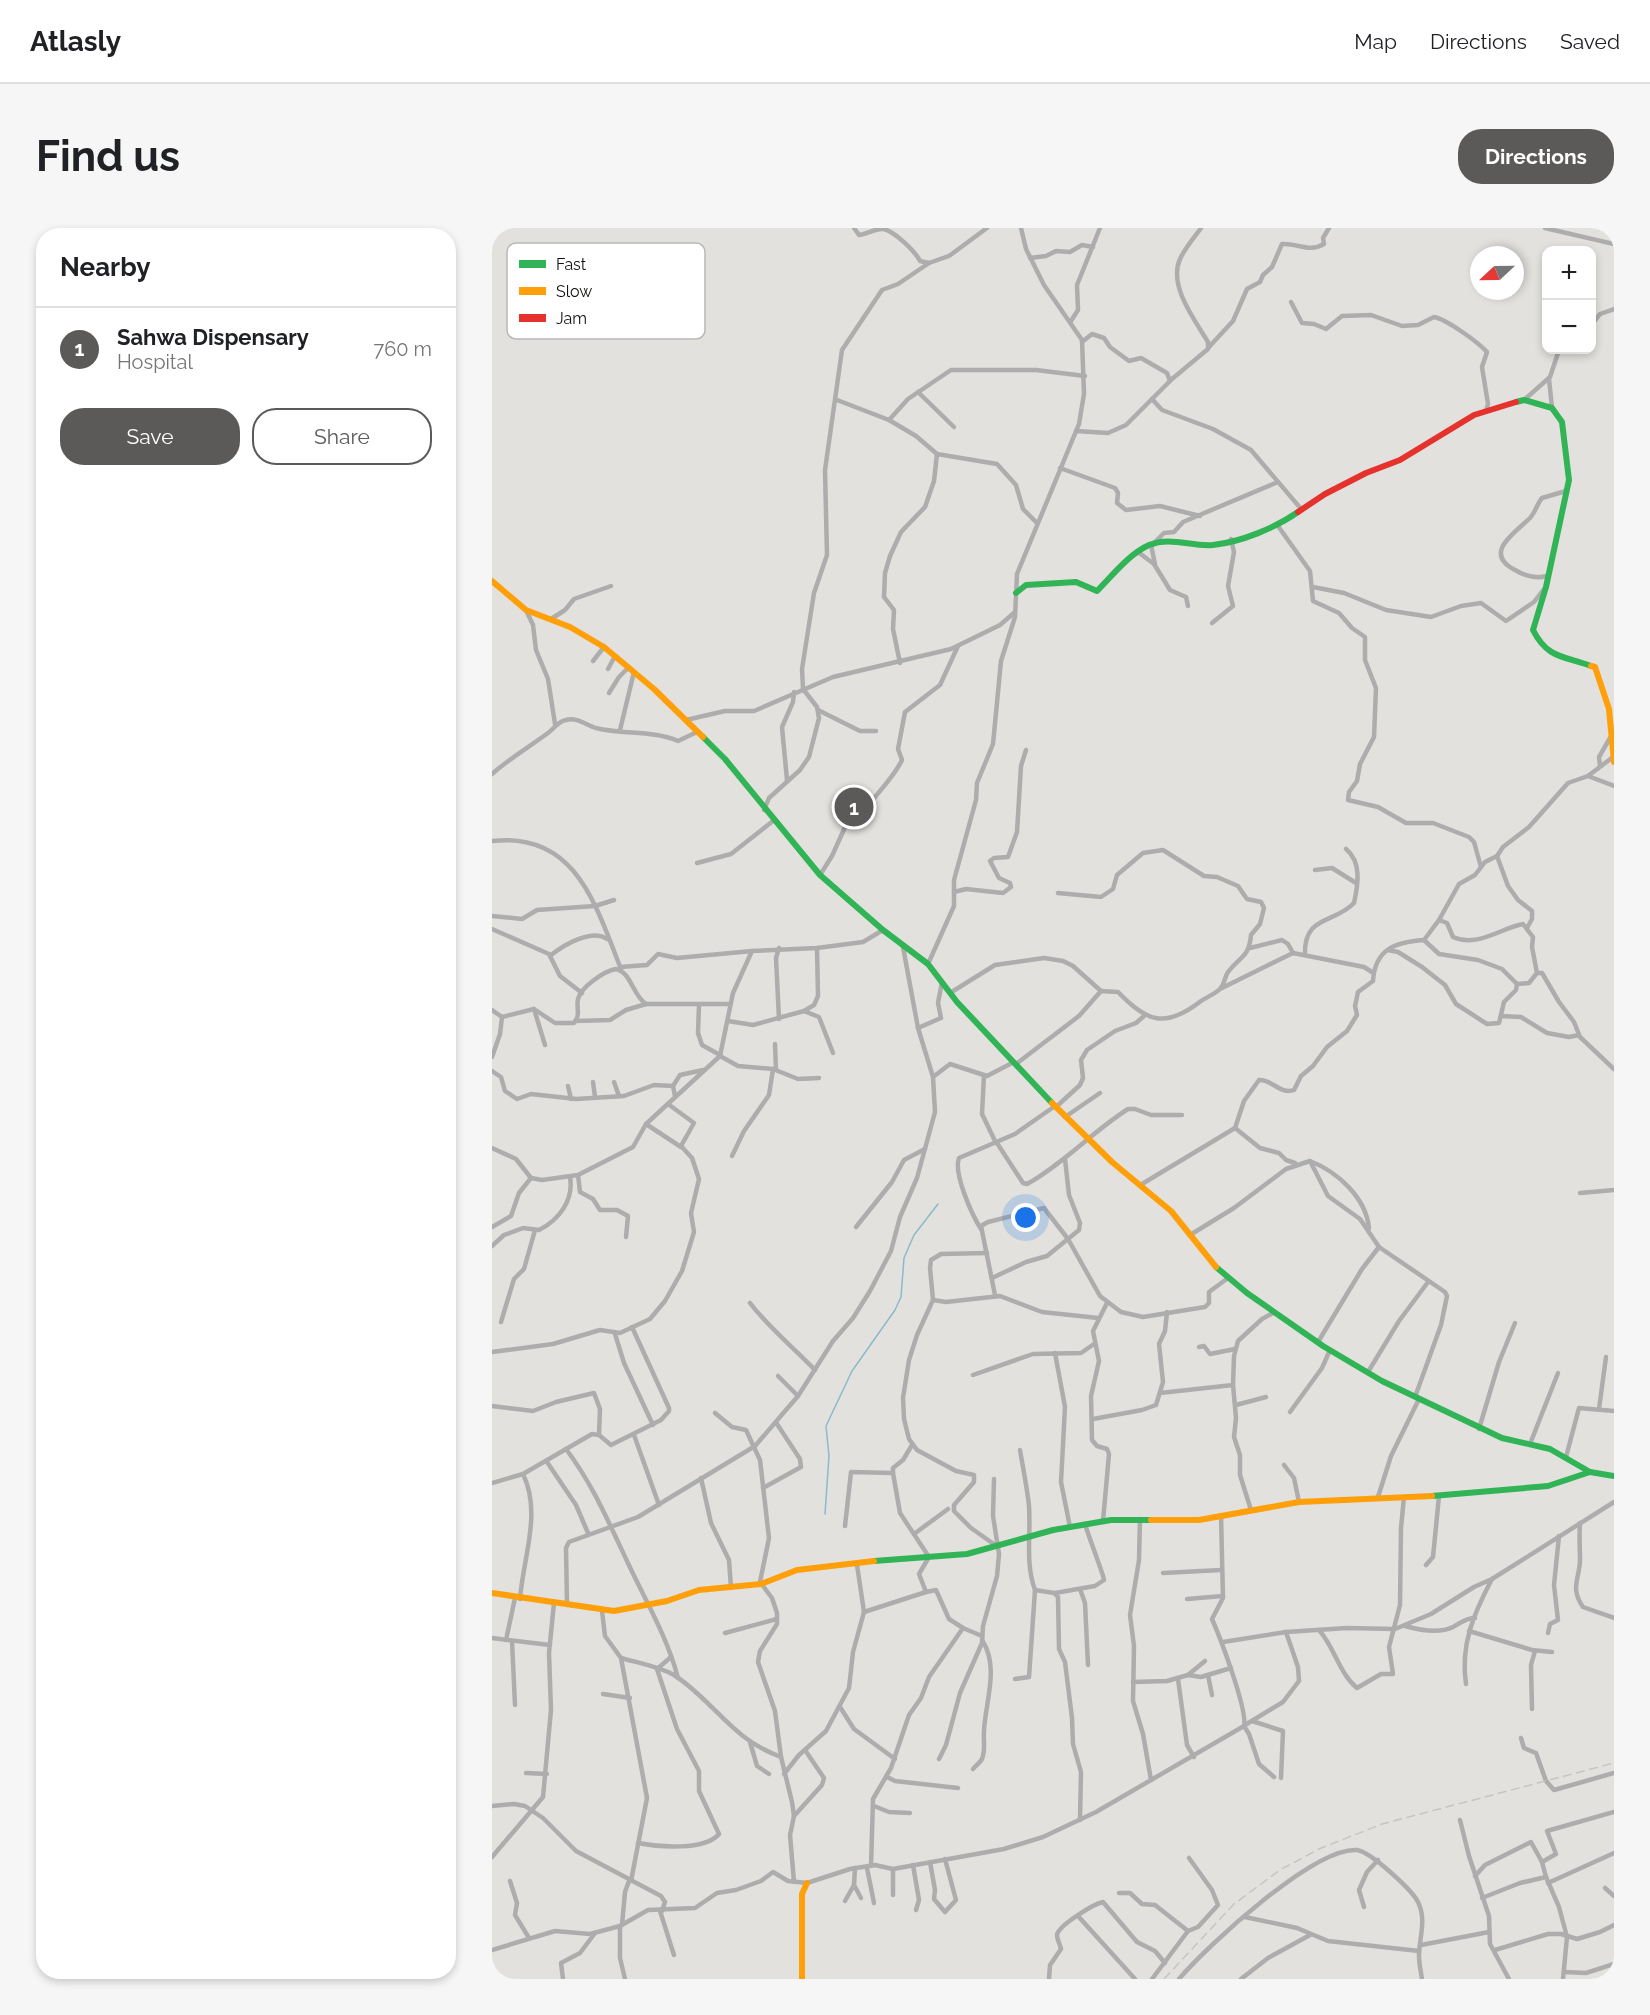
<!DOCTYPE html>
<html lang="en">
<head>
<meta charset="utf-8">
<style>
  body { margin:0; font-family:Raleway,sans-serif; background:#f6f6f6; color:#202124 }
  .controls { position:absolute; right:18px; top:18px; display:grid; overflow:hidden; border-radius:12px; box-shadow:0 3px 9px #0003 }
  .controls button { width:54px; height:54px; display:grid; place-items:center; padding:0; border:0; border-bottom:2px solid #e0e0e0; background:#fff; color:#202124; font:30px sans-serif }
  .compass { position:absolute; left:978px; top:18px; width:54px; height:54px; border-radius:50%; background:#fff; box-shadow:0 3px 9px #0003; rotate:248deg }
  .you { position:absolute; left:534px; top:990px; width:21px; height:21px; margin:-15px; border:4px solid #fff; border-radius:50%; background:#1a73e8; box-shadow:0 0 0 9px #1a73e833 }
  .badge { display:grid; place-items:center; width:39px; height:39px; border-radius:50%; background:#5b5a58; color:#fff; font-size:20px; font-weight:700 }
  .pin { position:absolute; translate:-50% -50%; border:3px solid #fff; box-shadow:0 2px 6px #0006 }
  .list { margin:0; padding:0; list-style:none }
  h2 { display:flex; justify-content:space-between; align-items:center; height:78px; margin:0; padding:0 24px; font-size:26px }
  h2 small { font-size:20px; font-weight:400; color:#757577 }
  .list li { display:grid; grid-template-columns:39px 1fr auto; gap:18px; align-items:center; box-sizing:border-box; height:84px; padding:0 24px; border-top:2px solid #e0e0e0 }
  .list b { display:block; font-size:22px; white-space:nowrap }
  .list p { margin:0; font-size:20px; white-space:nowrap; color:#757577 }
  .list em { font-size:20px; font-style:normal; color:#757577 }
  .actions { display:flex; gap:12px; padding:18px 24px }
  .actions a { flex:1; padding:14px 0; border:2px solid #5b5a58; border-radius:24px; text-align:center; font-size:21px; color:#5b5a58 }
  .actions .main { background:#5b5a58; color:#fff }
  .map { position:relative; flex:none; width:1122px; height:1751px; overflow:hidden; border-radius:24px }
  header { display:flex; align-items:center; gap:36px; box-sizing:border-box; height:84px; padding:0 30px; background:#fff; border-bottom:2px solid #e0e0e0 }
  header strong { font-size:28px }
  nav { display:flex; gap:33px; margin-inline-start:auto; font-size:21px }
  .intro { display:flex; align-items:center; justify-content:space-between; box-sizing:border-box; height:144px; padding:0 36px }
  h1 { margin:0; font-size:42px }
  .button { padding:15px 27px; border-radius:24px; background:#5b5a58; color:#fff; font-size:21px; font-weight:700 }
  main { display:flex; gap:36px; padding:0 36px }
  aside { flex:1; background:#fff; border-radius:24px; box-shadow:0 3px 9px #0003 }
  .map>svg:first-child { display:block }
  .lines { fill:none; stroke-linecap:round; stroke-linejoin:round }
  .stream { stroke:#8cbac9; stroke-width:1.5 }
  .street { stroke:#aeadad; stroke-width:4.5 }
  .fast { stroke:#30b455; stroke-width:6 }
  .slow { stroke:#ff9f0a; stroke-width:6 }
  .jam { stroke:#e5322d; stroke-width:6 }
  .rail { stroke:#c5c5c4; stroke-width:1.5; stroke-dasharray:9 4.5; stroke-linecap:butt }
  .key { fill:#fff; stroke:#b8b8b7; stroke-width:1.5 }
  .key-label { font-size:16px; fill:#131210 }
</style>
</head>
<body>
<header>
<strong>Atlasly</strong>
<nav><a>Map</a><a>Directions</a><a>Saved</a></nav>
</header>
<div class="intro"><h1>Find us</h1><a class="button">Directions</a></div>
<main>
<aside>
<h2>Nearby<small></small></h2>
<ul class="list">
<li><span class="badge">1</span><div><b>Sahwa Dispensary</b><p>Hospital</p></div><em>760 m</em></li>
</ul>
<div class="actions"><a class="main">Save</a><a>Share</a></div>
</aside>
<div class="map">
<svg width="1122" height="1751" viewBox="0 0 1122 1751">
  <rect width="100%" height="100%" fill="#e2e1dd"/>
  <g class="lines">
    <polyline class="stream" points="333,1286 337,1228 334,1198 360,1143 403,1082 409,1069 412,1030 422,1007 446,976"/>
    <g class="street">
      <path d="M362,0L367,7C375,6 384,0 392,1C403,4 423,23 428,33L437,35"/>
      <polyline points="1053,0 1122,16"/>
      <polyline points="538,30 554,28 564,23 578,24 590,17 601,19"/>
      <path d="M799,74L810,95L822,96L834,101L850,88L879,87L910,98L926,97L942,89C954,91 986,114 995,124L990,139L996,176L994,183"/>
      <polyline points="579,93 586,82 585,57 608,0"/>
      <polyline points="1100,96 1108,86 1122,81"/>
      <polyline points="590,114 600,106 612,110 618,119 637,133 649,130 675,145 678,153"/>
      <path d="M717,119L741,93L755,61L768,54L771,47L780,39L790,16C806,15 817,25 832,16L831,10L837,0"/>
      <polyline points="1057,151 1060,180"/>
      <polyline points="426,164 462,199"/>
      <polyline points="660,171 670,182 721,201 759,222 810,282"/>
      <polyline points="345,172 397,192 424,208 445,226 505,236 524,257 531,281 545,295"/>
      <polyline points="1032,172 1058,149 1067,122"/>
      <polyline points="397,192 416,171 459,142 544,142 593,148"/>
      <path d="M584,203L616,205L634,197L680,151L716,121V114C703,92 676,58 688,31C693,20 702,10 709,0"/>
      <polyline points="568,240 623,260 626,265 625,275 634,282 668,278 708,288"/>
      <polyline points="786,298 818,343 821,373 847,385 860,400 873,409 873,432 884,460 882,509 868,536 865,553 857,564 856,572 886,579 914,595 941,595 977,609 982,614 989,639"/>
      <polyline points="661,316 672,305 682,304 691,294 786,254"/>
      <polyline points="659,317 663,336"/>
      <polyline points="646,324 662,336 678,362 694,369 696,378"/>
      <path d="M1055,348C1044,351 1033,348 1023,342C990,325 1023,305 1038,290C1043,285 1045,276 1050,270L1074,263"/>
      <polyline points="821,359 852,365 894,382 939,389 969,378 989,375 1014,393 1042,374 1052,361"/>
      <polyline points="34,382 41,397 44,422 56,451 63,496"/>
      <polyline points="59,391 73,382 82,371 119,358"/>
      <polyline points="720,395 741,378 736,358 742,324 739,311"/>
      <polyline points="101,433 112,419"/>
      <polyline points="408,435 401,401 402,382 392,369 393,345 398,328 409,304 433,279 442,253 445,226"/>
      <polyline points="116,441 123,428"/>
      <polyline points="117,465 127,449 137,439"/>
      <polyline points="326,482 368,503 384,503"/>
      <polyline points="194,492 233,483 262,483 341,449 459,421 508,397 523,384"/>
      <polyline points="128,502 142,444"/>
      <polyline points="1108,538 1107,529 1118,510"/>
      <path d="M0,546C18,530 37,519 56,505C63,500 65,494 74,492C85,489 94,497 104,500C132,507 160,502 186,513L205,504"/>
      <polyline points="1096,548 1122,558"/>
      <polyline points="295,552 290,499 301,474 302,464"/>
      <polyline points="272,582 277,570 308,542 317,529 327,490 325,479 311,461 310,441 322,365 335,327 333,242 350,122 390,62 406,56 437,35 457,28 495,0"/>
      <path d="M371,584C383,567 401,551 410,532L406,521L413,484L448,457L466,418"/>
      <path d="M0,613C84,603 104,678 129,741"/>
      <polyline points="1005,628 1016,658 1026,672 1040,683 1040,691 1035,700"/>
      <polyline points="205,635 239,626 281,593"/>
      <polyline points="823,642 840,640 864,655"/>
      <polyline points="328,647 340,628 358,588"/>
      <polyline points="462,664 474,661 511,665 519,659 518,655 507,650 498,633 502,630 516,629 525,604 529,538 534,522"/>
      <polyline points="0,688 30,691 45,682 103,678 122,672"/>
      <polyline points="947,692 967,656 983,647 993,634 1005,628 1011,619 1037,599 1076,555 1096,548 1121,529"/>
      <polyline points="0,701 57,726 68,748 90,765"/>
      <path d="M932,712L947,692L955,695L961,709C985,720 1009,700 1031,696L1041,709L1040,719L1045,745"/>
      <polyline points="758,720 790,712 796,716 801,725"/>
      <polyline points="896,722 906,724 930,739 953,757 964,776 995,796 1007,795 1012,774 1024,762 1025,756"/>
      <path d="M813,726C812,687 842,696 862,675C866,657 870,634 854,621"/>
      <path d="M59,727C72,717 100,700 115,711"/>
      <polyline points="436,736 462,678 462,652 484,572 485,555 501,516 509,433 523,389 525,346 587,196 592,166 590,112 552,57 534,21 529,0"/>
      <polyline points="128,739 155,737 166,726 185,730 260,723"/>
      <polyline points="730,760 801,725 872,739 880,744"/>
      <polyline points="458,765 503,737 552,730 571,733 581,738 609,763"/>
      <polyline points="207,777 206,805 210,817 228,827"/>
      <polyline points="42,781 53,817"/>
      <polyline points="0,782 10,789 8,806 0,829"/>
      <polyline points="312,783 327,789 341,825"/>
      <polyline points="1009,788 1029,789 1055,805 1077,809 1087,807"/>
      <path d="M10,789L42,781L63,795H82C89,787 84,780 86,771C89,759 112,743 124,741C139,744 141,768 154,776H238"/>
      <polyline points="287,791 284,730 287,720"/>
      <polyline points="83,793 118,792 134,782 154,776"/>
      <polyline points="236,793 261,797 312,783 322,777 326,768 325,720"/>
      <polyline points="426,800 449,790 446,775 450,754"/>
      <polyline points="283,816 284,842"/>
      <polyline points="228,828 246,838 281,841 306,851 327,850"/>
      <path d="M524,836L587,788L609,763L626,764C655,794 673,801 709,773C715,769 723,766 728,761C733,756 732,750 736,744C748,728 757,730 759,707L768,696L772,680L769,674L755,671L746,658L725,649L712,648L671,622L651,625L625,647L621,661L609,669L566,665"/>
      <polyline points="0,843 9,849 13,863 25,871 39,866 84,871 132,868 162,857 181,858 183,868"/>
      <polyline points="492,847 490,886 504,915"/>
      <polyline points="441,849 458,836 495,848 522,834"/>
      <polyline points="101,854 103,869"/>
      <polyline points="122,854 127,868"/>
      <polyline points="76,858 79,871"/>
      <polyline points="181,858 188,847 211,842"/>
      <polyline points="564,879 588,857 591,850 589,832 595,822 623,803 644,795 652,788"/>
      <polyline points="573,889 608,865"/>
      <polyline points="154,896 189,919"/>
      <polyline points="743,900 768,920 787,925 794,932 803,935"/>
      <path d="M505,915L531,955L535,956C571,936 600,904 636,881H643L659,887H690"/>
      <polyline points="0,920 24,931 39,950"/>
      <polyline points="240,928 252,903 277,867 281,841"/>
      <polyline points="818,933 836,968 868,991 887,1019 870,1041 826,1114"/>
      <polyline points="86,947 88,964 101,971 108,982 125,982 136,988 134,1009"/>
      <path d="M650,956L743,900L752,873L767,852C780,851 788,867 802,862L809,848L821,838L835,819L855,803L865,787L863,778L866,764L881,753C883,721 903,714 932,712L947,726L986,732L1010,741L1025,756L1037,755L1045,745H1050L1067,774L1082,794L1088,809L1122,841"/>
      <polyline points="1088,965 1122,962"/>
      <polyline points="0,999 19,988 27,965 39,950 50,952 86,947 141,919 154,896 228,828 241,765 260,723 325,720 371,714 391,702"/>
      <polyline points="364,999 400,954 412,932 433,921"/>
      <path d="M489,1001C480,987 461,945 467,930L523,906L563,878"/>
      <path d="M698,1007L742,980L794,941L818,933C846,944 874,970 877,1000"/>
      <path d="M0,1018L12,1007L31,1000L47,1002C67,992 82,972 78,949"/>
      <polyline points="887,1019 953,1064 955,1068 949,1097 923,1169"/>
      <polyline points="495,1025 449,1026 439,1032 438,1040 441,1072 425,1107 417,1132 411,1170 412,1191 417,1211 425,1222 464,1243 482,1247 482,1254 462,1277 462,1283 479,1300 506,1319"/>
      <polyline points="500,1050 534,1034 555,1028 587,1002 588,995 577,967 573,931"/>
      <polyline points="503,1067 489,998 496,994 552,980 576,1011 608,1068 629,1084 651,1089 713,1079 717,1075 717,1064 736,1050"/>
      <polyline points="441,1072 454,1074 508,1068 550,1084 606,1090"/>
      <path d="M258,1075C277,1100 301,1119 323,1142"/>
      <polyline points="9,1094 22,1051 32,1041 43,1002"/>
      <polyline points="123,1106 132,1135 161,1197"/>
      <polyline points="707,1119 712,1118 718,1126 743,1121"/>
      <polyline points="0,1124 61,1116 108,1102 128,1105 158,1091 173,1073 190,1043 202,1004 199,985 207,951 200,930 189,918 202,895 176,876"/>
      <polyline points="563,1125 573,1179 569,1254 578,1299"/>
      <polyline points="876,1144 907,1093 936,1054"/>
      <polyline points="481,1147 541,1126 589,1125 602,1116"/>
      <polyline points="286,1148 306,1168"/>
      <polyline points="668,1165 741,1157"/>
      <polyline points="744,1177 774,1169"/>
      <polyline points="0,1178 41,1183 64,1174 102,1165 108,1181 107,1207"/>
      <polyline points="1107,1181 1114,1129"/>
      <polyline points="798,1184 830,1140 838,1122"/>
      <polyline points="223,1185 240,1199 254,1202 268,1232 277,1310 268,1354 280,1370 285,1385 285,1396 268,1423 266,1434 283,1483 289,1529 300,1574 302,1588 298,1607 302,1654"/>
      <polyline points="601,1191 650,1182 664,1177 671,1154 667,1116 673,1103 675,1084"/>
      <polyline points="987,1201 1007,1134 1023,1095"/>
      <polyline points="142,1207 167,1277"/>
      <polyline points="1038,1216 1066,1145"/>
      <path d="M74,1221C101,1257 116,1293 135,1333C153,1372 175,1408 186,1450"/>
      <path d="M528,1222C531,1240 535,1259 537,1278C539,1306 533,1335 543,1362L562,1365L566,1369L567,1421L573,1434L580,1490L581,1516L589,1544L588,1592"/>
      <polyline points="1074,1229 1087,1180 1122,1183"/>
      <polyline points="55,1234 84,1277 96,1305"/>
      <polyline points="792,1237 802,1250 807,1274"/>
      <polyline points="209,1250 219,1295 237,1332 239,1360"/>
      <polyline points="0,1255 31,1246 100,1206 107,1207 119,1217 169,1192 177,1183 177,1180 140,1099"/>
      <polyline points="271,1260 309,1239 308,1231 285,1196"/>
      <polyline points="886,1269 899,1228 927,1171"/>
      <polyline points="759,1282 748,1247 748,1227 742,1209 744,1190 741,1157 742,1128 746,1113 770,1091 781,1085"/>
      <polyline points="648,1291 647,1332 638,1387 642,1418 641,1473 651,1506 659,1552"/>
      <polyline points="611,1293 617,1226 615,1221 605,1218 600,1212 599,1168 607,1133 601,1103 615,1075"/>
      <path d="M1088,1295C1087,1308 1088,1320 1088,1333C1087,1352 1078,1360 1091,1379L1122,1390"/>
      <polyline points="353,1298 359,1244 401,1245"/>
      <polyline points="422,1306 456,1281"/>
      <polyline points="934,1337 941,1329 947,1268"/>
      <polyline points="671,1345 729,1342"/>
      <polyline points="588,1361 593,1375 596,1437"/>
      <polyline points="434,1364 444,1362 457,1391 471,1400"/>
      <path d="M563,1365L603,1358L612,1352C612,1348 596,1307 593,1296"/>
      <path d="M28,1371C31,1330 50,1285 31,1246"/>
      <polyline points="695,1371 731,1368"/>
      <polyline points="75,1377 74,1320 77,1314 146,1289 263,1218 306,1168 341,1113 361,1090 378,1063 399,1023 408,989 425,950 443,884 441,849 426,800 411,719"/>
      <polyline points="110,1383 113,1408 129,1430 155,1570 139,1653"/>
      <polyline points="372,1384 434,1364 427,1346 437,1329 408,1285 401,1245 401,1240 411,1232 420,1217"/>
      <path d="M913,1398C927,1402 947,1406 961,1399C969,1395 973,1390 983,1390"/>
      <path d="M827,1402C843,1420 847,1445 865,1460L889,1446H901L897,1419L908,1377L909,1300L912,1269"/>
      <polyline points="977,1403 1040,1422 1060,1424"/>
      <polyline points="233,1405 285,1391"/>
      <polyline points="1056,1405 1058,1396 1066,1392 1062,1357 1067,1308"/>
      <polyline points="0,1410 58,1417"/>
      <polyline points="14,1412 23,1370"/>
      <polyline points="20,1413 23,1477"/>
      <polyline points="731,1414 794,1404 855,1400 903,1401 939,1386 982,1359 1000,1351 1122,1274"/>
      <path d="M129,1430C146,1435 166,1438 182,1447C222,1473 239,1511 289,1529"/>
      <polyline points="165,1441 179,1429"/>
      <polyline points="696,1447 713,1433"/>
      <polyline points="716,1447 720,1467"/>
      <polyline points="523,1451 537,1449 543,1362"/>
      <polyline points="686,1451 695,1517 702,1529"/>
      <polyline points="641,1454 675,1453 696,1447 709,1449 739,1440"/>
      <path d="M974,1456C968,1417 982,1385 1000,1351"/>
      <polyline points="111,1466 138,1470"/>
      <polyline points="348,1479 362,1501 403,1531"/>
      <polyline points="1040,1481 1039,1437 1043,1423"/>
      <polyline points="760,1493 791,1503 789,1550"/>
      <polyline points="753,1497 791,1474 807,1453 806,1439 794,1404"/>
      <polyline points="752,1498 757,1506 767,1536 782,1549"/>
      <polyline points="1029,1510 1032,1520 1044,1525 1054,1553 1062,1562 1122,1545"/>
      <polyline points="258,1514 265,1538 277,1546"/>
      <polyline points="447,1531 454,1517 468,1465 490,1415 491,1398 505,1348 507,1326 501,1288 502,1251"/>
      <path d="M481,1541C484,1537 488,1535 490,1531C494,1521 491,1513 492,1503C493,1475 508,1439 490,1412"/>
      <polyline points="34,1545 55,1546"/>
      <polyline points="292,1546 307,1527 334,1503 357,1460 361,1424 372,1384 365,1337"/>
      <polyline points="395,1549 403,1553 466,1560"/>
      <polyline points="0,1578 22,1576 33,1578 51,1590 84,1623 169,1668 173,1674 170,1683"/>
      <polyline points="382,1578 397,1584 418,1585"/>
      <polyline points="302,1588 330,1557 332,1550 313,1522"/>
      <polyline points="968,1592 977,1628 997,1688 998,1716 1017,1751"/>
      <path d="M146,1615C166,1619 213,1623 227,1606L207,1563V1543L185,1501L165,1441"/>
      <polyline points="0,1629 51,1569 59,1482 57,1425 62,1375"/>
      <polyline points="438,1634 443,1662 442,1671 453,1684 464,1672 453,1631"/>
      <polyline points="1050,1634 1064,1626 1055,1603 1122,1584"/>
      <polyline points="421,1637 427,1672 424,1682"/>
      <polyline points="379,1638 381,1571 399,1540 417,1487 429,1470 437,1449 471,1400 490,1408"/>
      <polyline points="375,1640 382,1675"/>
      <polyline points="401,1641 401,1667"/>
      <polyline points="983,1648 993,1637 1039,1614 1050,1634 1054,1649"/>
      <polyline points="18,1653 25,1675 23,1687 37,1710"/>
      <polyline points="1056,1655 1122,1625"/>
      <polyline points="362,1657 369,1670"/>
      <polyline points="1113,1660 1122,1668"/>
      <polyline points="627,1665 638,1665 650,1676 663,1677 696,1703"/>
      <polyline points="990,1670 1028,1655 1054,1649 1067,1679 1075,1709 1071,1751"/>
      <polyline points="353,1673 362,1657 363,1640"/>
      <polyline points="872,1679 867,1662 875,1644 886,1632"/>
      <polyline points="168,1683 182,1727"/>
      <polyline points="586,1688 643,1751"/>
      <polyline points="753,1689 805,1700 836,1713 927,1723"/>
      <polyline points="130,1697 133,1664 137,1653"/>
      <polyline points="929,1717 997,1704"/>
      <polyline points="0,1722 63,1703 98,1706 128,1698"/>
      <polyline points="1003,1722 1056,1706 1069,1706 1085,1711 1108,1704 1122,1697"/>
      <polyline points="1072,1744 1094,1745 1122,1736"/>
      <polyline points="71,1751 69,1735 88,1725 103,1705"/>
      <path d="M133,1751L128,1730V1698L156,1682L203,1680L225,1665L244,1662L269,1653L281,1644L296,1653L315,1655L358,1641L383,1637L401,1641L512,1621L551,1609L604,1584L752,1498C756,1483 728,1409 720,1391L731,1370L729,1287"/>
      <path d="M557,1751L558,1737L569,1721C568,1716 565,1712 565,1707C566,1698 601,1676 611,1674L645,1714L663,1723L673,1735"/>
      <polyline points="660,1751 696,1703 706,1699 726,1677 720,1662 697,1630"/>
      <path d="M687,1751C715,1718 822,1619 865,1622C879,1624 920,1662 926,1674C935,1692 927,1710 927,1728C927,1736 929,1744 930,1751"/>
      <polyline points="749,1751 776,1730 818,1707"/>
    </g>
    <g class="fast">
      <path d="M1024,174L1032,172L1060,180L1070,194L1077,252L1054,359L1041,402C1055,430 1071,428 1099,438"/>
      <path d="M524,365L534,357L584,354L605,363C620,348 637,326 657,317C679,308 699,319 721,317C749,314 783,300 806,284"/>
      <polyline points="211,509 233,531 328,647 391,702 436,736 465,774 560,875"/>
      <polyline points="724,1039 755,1065 831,1118 890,1153 1010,1210 1058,1221 1098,1244 1122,1248"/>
      <polyline points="940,1268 1056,1258 1098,1244"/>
      <polyline points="382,1333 475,1326 561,1302 619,1292 659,1292"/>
    </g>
    <g class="slow">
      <polyline points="0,353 34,382 78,399 112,419 162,461 211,509"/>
      <polyline points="1099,438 1103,439 1117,481 1122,534"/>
      <polyline points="560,875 620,934 679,983 724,1039"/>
      <polyline points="659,1292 707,1292 807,1274 940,1268"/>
      <polyline points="0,1365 122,1383 175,1373 207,1362 269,1356 305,1342 382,1333"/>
      <polyline points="310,1751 310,1666 315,1655"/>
    </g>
    <polyline class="jam" points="806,284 833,266 874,245 908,232 982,187 1024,174"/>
    <polyline class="rail" points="672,1751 742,1676 788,1642 827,1621 890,1596 1122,1535"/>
  </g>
  <rect x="15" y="15" width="198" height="96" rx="9" class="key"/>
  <rect x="27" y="32" width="27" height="8" fill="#30b455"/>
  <rect x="27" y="59" width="27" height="8" fill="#ff9f0a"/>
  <rect x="27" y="86" width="27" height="8" fill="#e5322d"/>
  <g class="key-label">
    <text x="64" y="42">Fast</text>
    <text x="64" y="69">Slow</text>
    <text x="64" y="96">Jam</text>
  </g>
</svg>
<div class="controls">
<button>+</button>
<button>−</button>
</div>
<svg class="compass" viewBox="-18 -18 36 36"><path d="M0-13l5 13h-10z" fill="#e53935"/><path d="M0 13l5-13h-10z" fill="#757577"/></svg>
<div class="you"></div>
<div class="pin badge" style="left:362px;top:579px">1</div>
</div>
</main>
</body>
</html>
